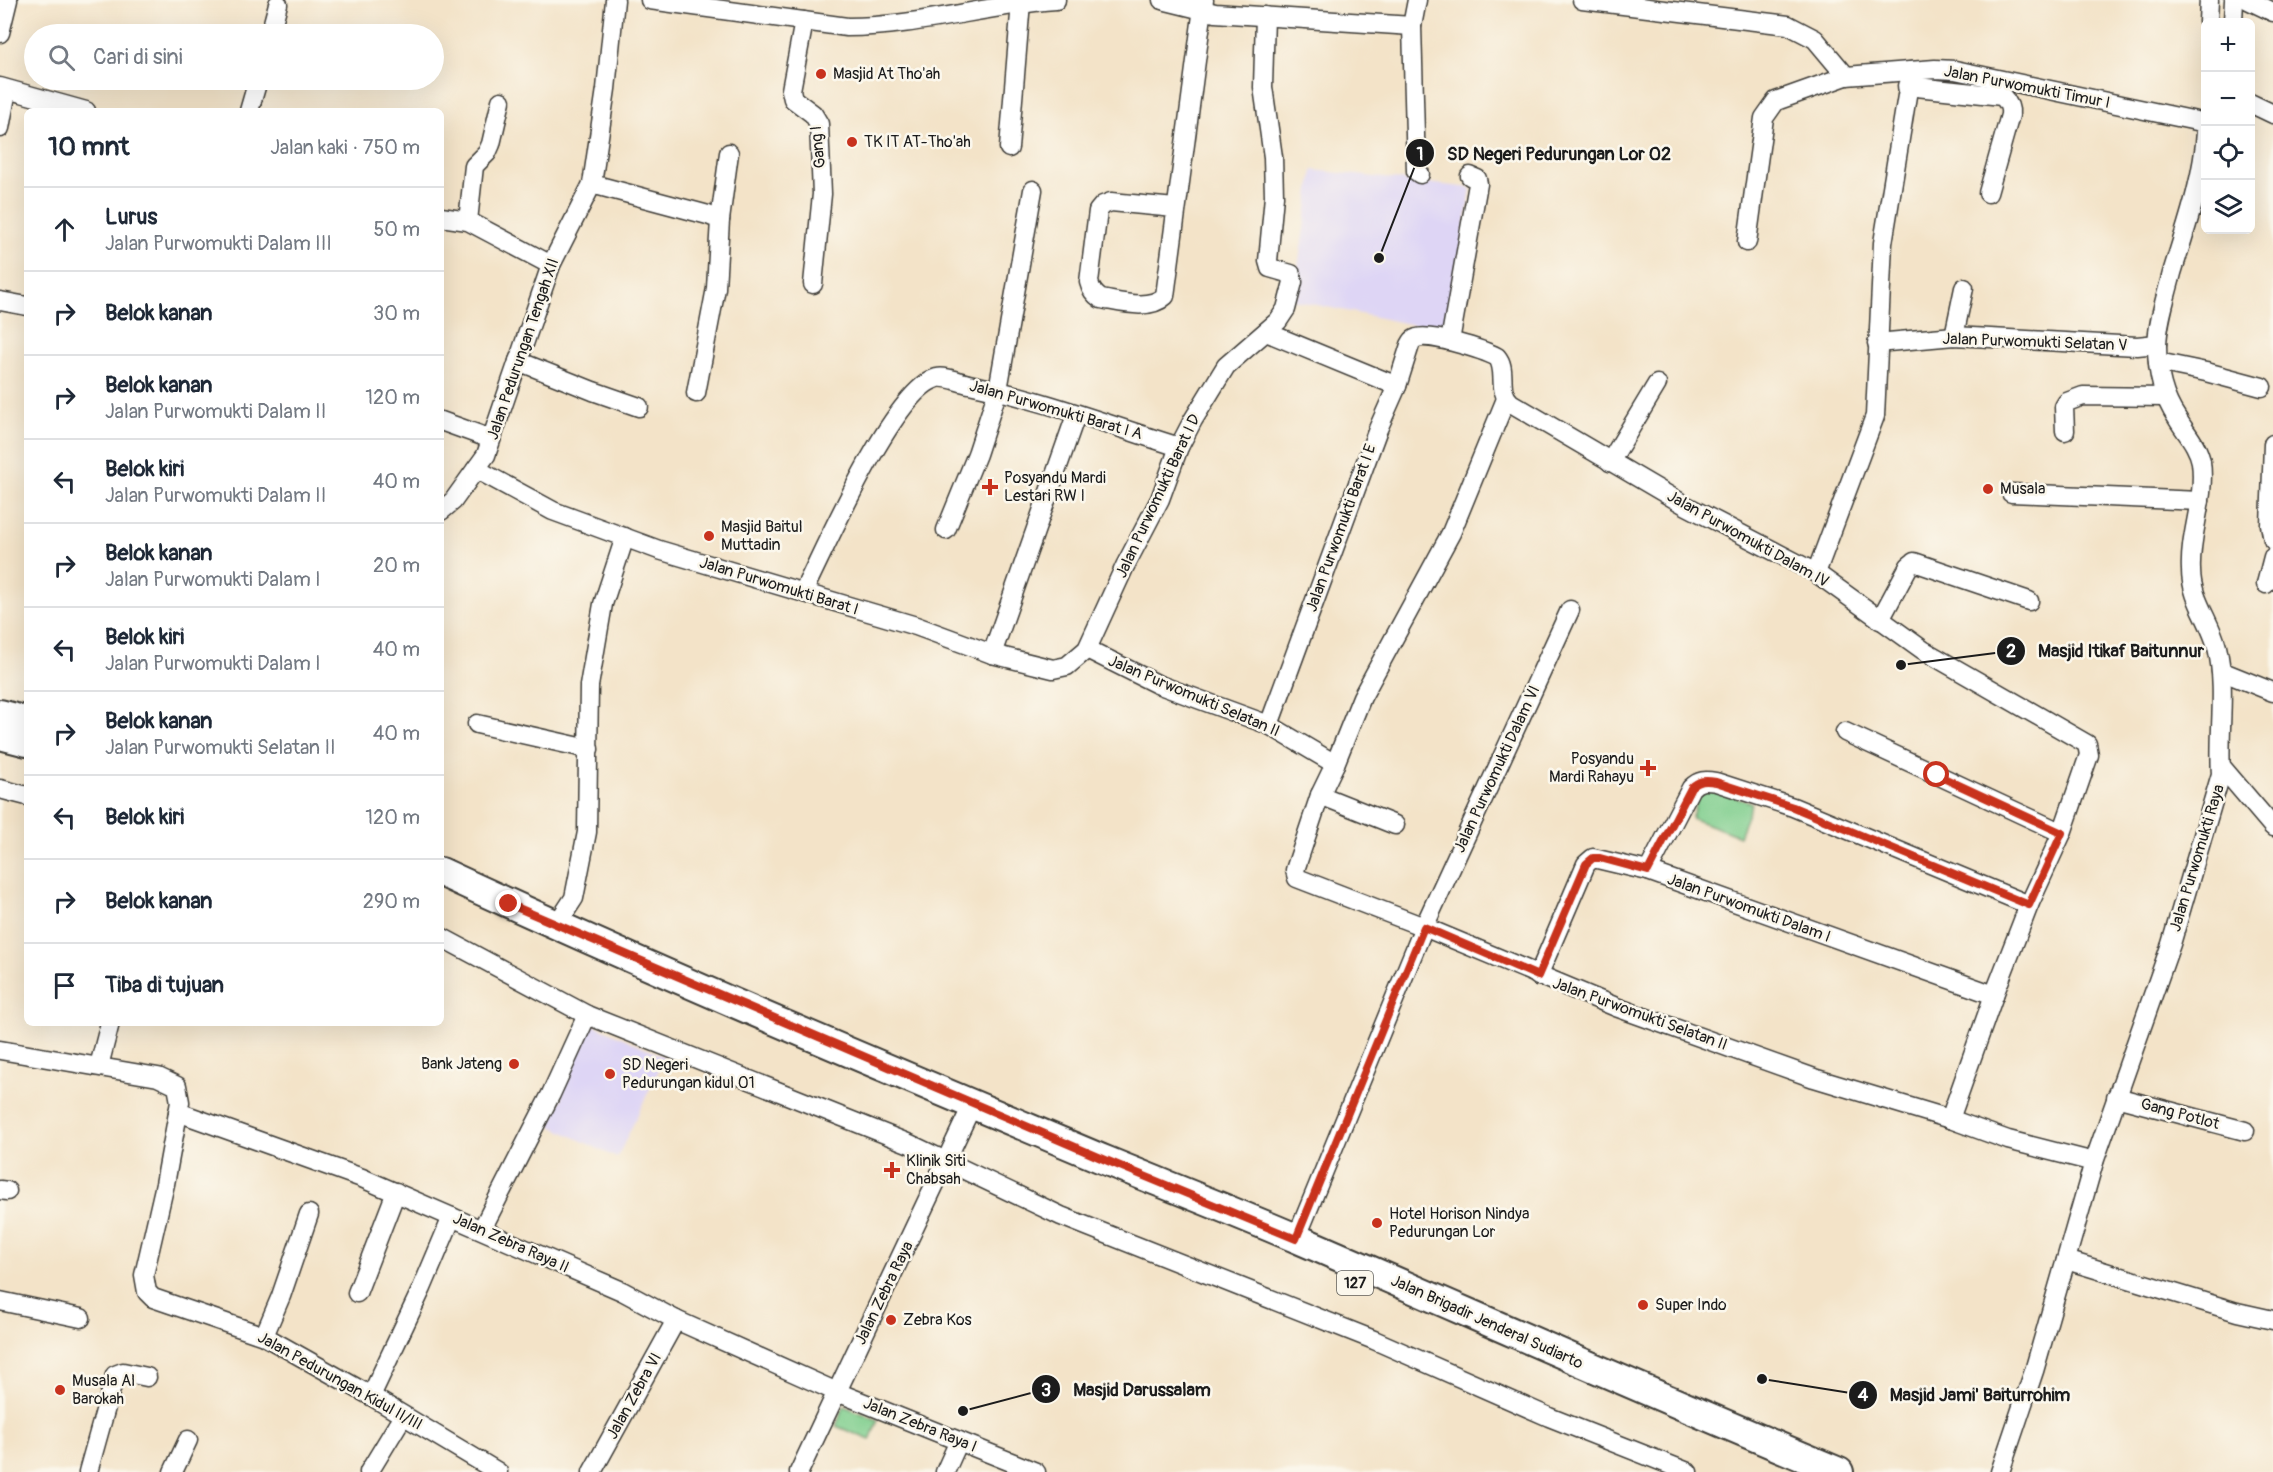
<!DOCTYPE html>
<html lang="id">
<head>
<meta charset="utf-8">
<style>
  body { margin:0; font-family:Pangolin,sans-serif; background:#f2f2f3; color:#1f2937 }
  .controls { position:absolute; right:18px; top:18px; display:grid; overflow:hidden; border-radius:9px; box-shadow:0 6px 24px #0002 }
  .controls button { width:54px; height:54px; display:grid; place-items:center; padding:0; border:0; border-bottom:2px solid #e0e1e3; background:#fff; color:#1f2937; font:30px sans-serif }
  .stop { position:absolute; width:18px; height:18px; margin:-14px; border:4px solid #c8321e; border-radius:50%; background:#fff }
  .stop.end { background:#c8321e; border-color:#fff; box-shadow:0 2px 6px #0008 }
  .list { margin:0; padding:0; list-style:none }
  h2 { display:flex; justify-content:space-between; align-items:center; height:78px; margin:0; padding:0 24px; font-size:26px }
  h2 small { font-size:20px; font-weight:400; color:#747a83 }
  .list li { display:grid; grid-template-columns:39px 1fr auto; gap:18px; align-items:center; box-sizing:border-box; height:84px; padding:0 24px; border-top:2px solid #e0e1e3 }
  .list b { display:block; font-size:22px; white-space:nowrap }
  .list p { margin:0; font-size:20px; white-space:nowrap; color:#747a83 }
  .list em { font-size:20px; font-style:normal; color:#747a83 }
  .icon { flex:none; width:33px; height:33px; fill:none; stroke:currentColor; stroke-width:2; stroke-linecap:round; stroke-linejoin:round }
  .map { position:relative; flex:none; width:2273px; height:1472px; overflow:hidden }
  .search { position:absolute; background:#fff; box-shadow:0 6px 24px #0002; left:24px; top:24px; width:420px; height:66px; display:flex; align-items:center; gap:15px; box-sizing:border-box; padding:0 21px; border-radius:33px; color:#747a83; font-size:22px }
  .panel { position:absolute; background:#fff; box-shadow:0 6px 24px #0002; left:24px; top:108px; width:420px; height:918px; border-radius:9px }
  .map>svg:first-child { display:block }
  .built { fill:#ded5f5 }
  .green { fill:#7fce8d; stroke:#4e7554; stroke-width:1.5 }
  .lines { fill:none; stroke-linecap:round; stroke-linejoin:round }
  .minor-casing { stroke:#3c3a36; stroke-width:21 }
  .primary-casing { stroke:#3c3a36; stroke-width:32 }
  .minor { stroke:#fff; stroke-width:18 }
  .primary { stroke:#fff; stroke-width:28 }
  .route { stroke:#c8321e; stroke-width:8 }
  .poi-dot { fill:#c8321e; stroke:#fbf7ec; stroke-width:2 }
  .labels { text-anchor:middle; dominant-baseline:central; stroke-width:5; stroke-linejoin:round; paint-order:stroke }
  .shield { fill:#fbf7ec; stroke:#5f5e5a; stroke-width:1.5 }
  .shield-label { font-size:15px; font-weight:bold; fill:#1c1c1c }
  .poi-label { font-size:16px; fill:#1c1c1c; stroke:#fbf7ec; text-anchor:start }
  .street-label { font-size:16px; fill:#1c1c1c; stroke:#fbf7ec }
  .leader { fill:none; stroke:#1c1c1c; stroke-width:2 }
  .callout-dot { fill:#1c1c1c; stroke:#fbf7ec; stroke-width:2 }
  .mark-label { font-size:18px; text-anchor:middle; font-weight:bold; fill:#fff }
  .callout-label { font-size:18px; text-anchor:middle; font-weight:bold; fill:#1c1c1c; stroke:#fbf7ec; stroke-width:5; stroke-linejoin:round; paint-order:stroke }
</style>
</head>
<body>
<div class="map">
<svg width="2273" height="1472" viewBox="0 0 2273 1472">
  <rect width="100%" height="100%" fill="#fbf7ec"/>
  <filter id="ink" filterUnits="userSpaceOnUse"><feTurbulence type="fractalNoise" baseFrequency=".0167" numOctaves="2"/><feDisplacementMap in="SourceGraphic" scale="12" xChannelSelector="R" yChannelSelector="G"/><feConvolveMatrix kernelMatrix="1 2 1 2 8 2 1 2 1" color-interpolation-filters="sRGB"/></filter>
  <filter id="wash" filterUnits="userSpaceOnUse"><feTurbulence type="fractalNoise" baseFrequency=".008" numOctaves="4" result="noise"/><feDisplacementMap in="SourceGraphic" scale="24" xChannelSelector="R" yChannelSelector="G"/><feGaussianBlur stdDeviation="1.35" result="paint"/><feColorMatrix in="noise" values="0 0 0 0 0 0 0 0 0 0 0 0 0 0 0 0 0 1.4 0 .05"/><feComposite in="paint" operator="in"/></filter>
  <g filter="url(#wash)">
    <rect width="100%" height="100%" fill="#f3e3c8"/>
    <g class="built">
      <polygon points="1313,170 1471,188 1448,332 1293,300"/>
      <polygon points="588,1022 665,1057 617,1158 549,1125 563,1096 554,1092"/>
    </g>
    <g class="green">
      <polygon points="1703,785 1752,803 1739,836 1691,818"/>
      <polygon points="844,1406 878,1420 870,1440 836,1426"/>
    </g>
  </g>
  <g filter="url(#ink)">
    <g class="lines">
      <g class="minor-casing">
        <g id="minor">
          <path d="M650,0L847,27C917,27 986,5 1056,0"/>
          <polyline points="1162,0 1215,13 1412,26 1417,0"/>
          <polyline points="1582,0 1788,25 1815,39 1846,76 1935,69 1955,70 2206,123"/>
          <polyline points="2248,0 2273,12"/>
          <polyline points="804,21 791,90 793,99 813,114 819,124 822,194 813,284"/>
          <polyline points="2208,22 2209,0"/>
          <polyline points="2233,22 2234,0"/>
          <polyline points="1412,26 1416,171 1420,174"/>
          <polyline points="0,33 8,0"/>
          <polyline points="270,34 278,4"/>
          <path d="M1907,86L2002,96C2008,102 2011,107 2010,115L1988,193"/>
          <polyline points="0,87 86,111"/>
          <polyline points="2250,103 2273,114"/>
          <polyline points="249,111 258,80"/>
          <polyline points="0,128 7,90"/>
          <polyline points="1009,148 1021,2"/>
          <polyline points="592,184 708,215 720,220 716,288 696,393"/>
          <path d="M1175,208L1111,202L1103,205L1098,211L1089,282C1091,290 1094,294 1101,299C1120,302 1149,311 1165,296L1204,0"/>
          <polyline points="441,217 468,221 551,265"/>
          <polyline points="720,220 729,153"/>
          <polyline points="468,221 474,166 487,153 491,144 501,101"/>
          <polyline points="1747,242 1764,118 1776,101 1846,76"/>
          <polyline points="0,301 27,306"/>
          <polyline points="1266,332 1397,386"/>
          <polyline points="1954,336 1964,288"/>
          <polyline points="1450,341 1478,184 1477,179 1470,176"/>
          <polyline points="1877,343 1954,336 2137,346 2157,344"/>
          <polyline points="518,361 593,391 639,407"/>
          <polyline points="2158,362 2206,372 2262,387"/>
          <polyline points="441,421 491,439"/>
          <polyline points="2065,431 2064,407 2067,402 2083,396 2165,397"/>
          <polyline points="2273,444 2270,525 2273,540"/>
          <polyline points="1610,462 1657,384"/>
          <polyline points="476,469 553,511 659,550 916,626 992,654 1053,669 1067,666 1087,649 1125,566 1160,499 1179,447 1193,420 1226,366 1278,321 1286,309 1293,282 1291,274 1270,268 1268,261 1274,196 1273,157 1263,87 1265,16"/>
          <polyline points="2011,493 2200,501"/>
          <polyline points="441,511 453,501 486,455 551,265 592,184 606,89 615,0"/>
          <polyline points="946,530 977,454 998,390 1033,190"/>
          <polyline points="1816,573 1875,416 1883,243 1911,71"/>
          <polyline points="2266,584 2273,557"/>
          <path d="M803,592C825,549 893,390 937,378C946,376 959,382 969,384C1040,399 1109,425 1179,447"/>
          <polyline points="1880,620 1909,566 1914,562 2029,601"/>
          <polyline points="1087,649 1157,684 1269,725 1335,764 1320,795 1295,870 1297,878 1424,927 1616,1007 1814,1078 1950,1119 2008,1140 2094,1162"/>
          <polyline points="992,654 1076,415"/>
          <polyline points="2221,671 2273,692"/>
          <polyline points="477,724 589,749"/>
          <path d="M1269,725L1378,429L1397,386L1410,345C1412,341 1413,339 1417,338C1430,333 1484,350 1497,357C1508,370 1496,390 1511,403L1685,505L1816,573L1923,650L2087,744L2089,755L2062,833L2029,905L1994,995L1950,1119"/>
          <polyline points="1845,732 2062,833"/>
          <polyline points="1335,764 1362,697 1451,533 1506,399"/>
          <polyline points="2221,766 2273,827"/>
          <polyline points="0,789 27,796"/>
          <polyline points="1320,795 1395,825"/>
          <path d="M1648,871L1691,788C1699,780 1705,780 1716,782L1793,807L2029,905"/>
          <polyline points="557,924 574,898 587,832 589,686 603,604 625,537"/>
          <polyline points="441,937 587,1015 910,1144 1061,1216 1374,1340 1549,1417 1688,1472"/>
          <polyline points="1538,976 1586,864 1593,858 1648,871 1994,995"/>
          <polyline points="0,1050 158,1077 177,1086 180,1102 165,1184 144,1275 147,1292 153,1298 264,1336 371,1396 498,1472"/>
          <polyline points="99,1066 110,1023"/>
          <polyline points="2116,1097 2245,1131"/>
          <polyline points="178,1112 362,1178 622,1291 676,1320 837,1392 1036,1472"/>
          <polyline points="0,1190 7,1191"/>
          <polyline points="482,1229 551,1094 587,1015"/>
          <polyline points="1296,1239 1424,927 1570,610"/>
          <polyline points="2066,1260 2237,1312 2273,1320"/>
          <polyline points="357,1293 396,1192"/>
          <polyline points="0,1301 81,1318"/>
          <polyline points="264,1336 281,1296 309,1214"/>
          <polyline points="371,1396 422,1288 452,1217"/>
          <polyline points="88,1472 115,1375 123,1372 147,1377"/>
          <polyline points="173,1472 188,1440"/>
          <polyline points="369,1472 403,1416"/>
          <polyline points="592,1472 676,1320"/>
          <polyline points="799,1472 968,1114"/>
          <polyline points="945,1472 959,1441"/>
          <path d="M2000,1472L2034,1371L2094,1162L2171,944L2221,774C2218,732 2227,689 2217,647C2210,620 2191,599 2191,570C2189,534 2206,499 2201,462C2198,445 2185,432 2177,418C2162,396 2157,371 2157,345C2158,320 2166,297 2172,273C2186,227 2203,180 2206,132"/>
        </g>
      </g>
      <g class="primary-casing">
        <g id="primary">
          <polyline points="0,714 27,721"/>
          <polyline points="0,735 27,742"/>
          <path d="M441,872C660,974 884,1067 1107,1161C1171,1187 1235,1212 1298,1239C1479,1317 1658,1397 1839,1472"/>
        </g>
      </g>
      <use href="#minor" class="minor"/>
      <use href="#primary" class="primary"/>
    </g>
  </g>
  <g class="lines" filter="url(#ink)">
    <path class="route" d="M509,904L1108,1161L1296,1239L1424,927L1538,976L1586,864L1593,858H1600L1648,871L1691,788C1699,780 1705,780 1716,782L1793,807L2029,905L2062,833L1937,775"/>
  </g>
  <g class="poi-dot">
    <circle cx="821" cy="74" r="6"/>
    <circle cx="852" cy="142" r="6"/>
    <path d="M987 478h6v6h6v6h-6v6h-6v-6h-6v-6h6z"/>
    <circle cx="1988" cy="489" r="6"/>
    <circle cx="709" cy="536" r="6"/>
    <path d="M1645 759h6v6h6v6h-6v6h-6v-6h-6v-6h6z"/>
    <circle cx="514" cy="1064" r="6"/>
    <circle cx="610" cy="1074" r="6"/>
    <path d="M889 1161h6v6h6v6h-6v6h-6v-6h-6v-6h6z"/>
    <circle cx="1377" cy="1223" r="6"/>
    <circle cx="1643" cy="1305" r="6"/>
    <circle cx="891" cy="1320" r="6"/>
    <circle cx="60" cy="1390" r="6"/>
  </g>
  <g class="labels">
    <rect class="shield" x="1337" y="1271" width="36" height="24" rx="4.5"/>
    <g class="shield-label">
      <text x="1355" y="1283">127</text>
    </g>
    <g class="poi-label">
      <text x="833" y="74">Masjid At Tho'ah</text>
      <text x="864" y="142">TK IT AT-Tho'ah</text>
      <text x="1004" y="478">Posyandu Mardi<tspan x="1004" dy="18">Lestari RW I</tspan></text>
      <text x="2000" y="489">Musala</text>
      <text x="721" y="527">Masjid Baitul<tspan x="721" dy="18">Muttadin</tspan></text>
      <text x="1634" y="759" text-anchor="end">Posyandu<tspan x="1634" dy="18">Mardi Rahayu</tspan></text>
      <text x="502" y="1064" text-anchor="end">Bank Jateng</text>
      <text x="622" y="1065">SD Negeri<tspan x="622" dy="18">Pedurungan kidul 01</tspan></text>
      <text x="906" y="1161">Klinik Siti<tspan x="906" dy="18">Chabsah</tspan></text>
      <text x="1389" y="1214">Hotel Horison Nindya<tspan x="1389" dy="18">Pedurungan Lor</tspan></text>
      <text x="1655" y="1305">Super Indo</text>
      <text x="903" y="1320">Zebra Kos</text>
      <text x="72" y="1381">Musala Al<tspan x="72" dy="18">Barokah</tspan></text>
    </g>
    <g class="street-label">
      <text transform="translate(2027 87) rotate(11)">Jalan Purwomukti Timur I</text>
      <text transform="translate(818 147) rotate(-96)">Gang I</text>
      <text transform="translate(2035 342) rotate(2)">Jalan Purwomukti Selatan V</text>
      <text transform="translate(523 349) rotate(-71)">Jalan Pedurungan Tengah XII</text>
      <text transform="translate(1056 410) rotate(16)">Jalan Purwomukti Barat I A</text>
      <text transform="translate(1158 496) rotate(-65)">Jalan Purwomukti Barat I D</text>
      <text transform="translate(1341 528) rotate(-70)">Jalan Purwomukti Barat I E</text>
      <text transform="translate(1748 539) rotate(29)">Jalan Purwomukti Dalam IV</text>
      <text transform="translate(779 586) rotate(17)">Jalan Purwomukti Barat I</text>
      <text transform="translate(1194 696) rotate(23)">Jalan Purwomukti Selatan II</text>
      <text transform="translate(1497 769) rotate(-65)">Jalan Purwomukti Dalam VI</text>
      <text transform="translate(2197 858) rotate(-73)">Jalan Purwomukti Raya</text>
      <text transform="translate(1749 908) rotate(20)">Jalan Purwomukti Dalam I</text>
      <text transform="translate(1640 1014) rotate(20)">Jalan Purwomukti Selatan II</text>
      <text transform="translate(2180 1114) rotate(15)">Gang Potlot</text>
      <text transform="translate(511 1243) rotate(24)">Jalan Zebra Raya II</text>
      <text transform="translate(884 1293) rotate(-64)">Jalan Zebra Raya</text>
      <text transform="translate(1487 1322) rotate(24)">Jalan Brigadir Jenderal Sudiarto</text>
      <text transform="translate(340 1381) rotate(29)">Jalan Pedurungan Kidul II/III</text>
      <text transform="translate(634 1396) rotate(-61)">Jalan Zebra VI</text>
      <text transform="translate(920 1425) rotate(22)">Jalan Zebra Raya I</text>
    </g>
  </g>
  <path class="leader" d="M1379 258L1420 153M1901 665L2011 651M963 1411L1046 1389M1762 1379L1863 1395"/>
  <g class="callout-dot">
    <circle cx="1379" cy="258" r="6"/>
    <circle cx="1901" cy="665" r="6"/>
    <circle cx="963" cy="1411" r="6"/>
    <circle cx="1762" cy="1379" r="6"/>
    <circle cx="1420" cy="153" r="15"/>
    <circle cx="2011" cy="651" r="15"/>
    <circle cx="1046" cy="1389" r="15"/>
    <circle cx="1863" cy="1395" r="15"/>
  </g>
  <g class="mark-label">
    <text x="1420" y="160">1</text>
    <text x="2011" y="657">2</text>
    <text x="1046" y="1396">3</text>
    <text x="1863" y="1401">4</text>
  </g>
  <g class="callout-label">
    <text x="1559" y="160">SD Negeri Pedurungan Lor 02</text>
    <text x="2121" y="657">Masjid Itikaf Baitunnur</text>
    <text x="1142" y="1396">Masjid Darussalam</text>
    <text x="1980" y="1401">Masjid Jami' Baiturrohim</text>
  </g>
</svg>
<div class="controls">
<button>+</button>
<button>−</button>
<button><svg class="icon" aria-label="locate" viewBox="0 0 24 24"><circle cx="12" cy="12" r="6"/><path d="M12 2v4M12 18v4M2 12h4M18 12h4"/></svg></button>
<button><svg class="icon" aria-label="layers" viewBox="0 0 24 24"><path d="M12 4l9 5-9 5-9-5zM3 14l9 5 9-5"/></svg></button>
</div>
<div class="stop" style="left:1937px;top:775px"></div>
<div class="stop end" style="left:509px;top:904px"></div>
<div class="search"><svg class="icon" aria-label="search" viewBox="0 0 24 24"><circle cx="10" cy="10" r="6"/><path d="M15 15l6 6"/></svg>Cari di sini</div>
<section class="panel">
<h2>10 mnt<small>Jalan kaki · 750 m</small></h2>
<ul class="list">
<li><svg class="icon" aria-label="ahead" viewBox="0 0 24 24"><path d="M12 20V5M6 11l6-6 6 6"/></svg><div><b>Lurus</b><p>Jalan Purwomukti Dalam III</p></div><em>50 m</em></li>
<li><svg class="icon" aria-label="right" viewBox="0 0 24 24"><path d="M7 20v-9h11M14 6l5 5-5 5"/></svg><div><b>Belok kanan</b></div><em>30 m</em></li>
<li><svg class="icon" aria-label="right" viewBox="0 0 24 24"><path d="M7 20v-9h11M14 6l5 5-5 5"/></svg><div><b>Belok kanan</b><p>Jalan Purwomukti Dalam II</p></div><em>120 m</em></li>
<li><svg class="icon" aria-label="left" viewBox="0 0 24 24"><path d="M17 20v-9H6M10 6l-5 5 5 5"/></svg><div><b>Belok kiri</b><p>Jalan Purwomukti Dalam II</p></div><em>40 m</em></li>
<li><svg class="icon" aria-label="right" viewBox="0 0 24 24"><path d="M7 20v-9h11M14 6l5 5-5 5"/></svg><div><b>Belok kanan</b><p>Jalan Purwomukti Dalam I</p></div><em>20 m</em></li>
<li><svg class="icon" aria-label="left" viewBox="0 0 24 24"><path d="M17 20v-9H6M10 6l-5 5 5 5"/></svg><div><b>Belok kiri</b><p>Jalan Purwomukti Dalam I</p></div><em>40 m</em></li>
<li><svg class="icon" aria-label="right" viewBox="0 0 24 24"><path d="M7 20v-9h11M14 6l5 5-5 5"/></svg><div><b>Belok kanan</b><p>Jalan Purwomukti Selatan II</p></div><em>40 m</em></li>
<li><svg class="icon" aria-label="left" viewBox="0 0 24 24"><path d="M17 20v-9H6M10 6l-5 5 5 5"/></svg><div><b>Belok kiri</b></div><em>120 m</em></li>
<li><svg class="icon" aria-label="right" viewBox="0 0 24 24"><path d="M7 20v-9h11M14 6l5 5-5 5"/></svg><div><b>Belok kanan</b></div><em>290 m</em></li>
<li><svg class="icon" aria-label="arrive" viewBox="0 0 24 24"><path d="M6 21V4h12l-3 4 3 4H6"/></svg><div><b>Tiba di tujuan</b></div></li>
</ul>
</section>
</div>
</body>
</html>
